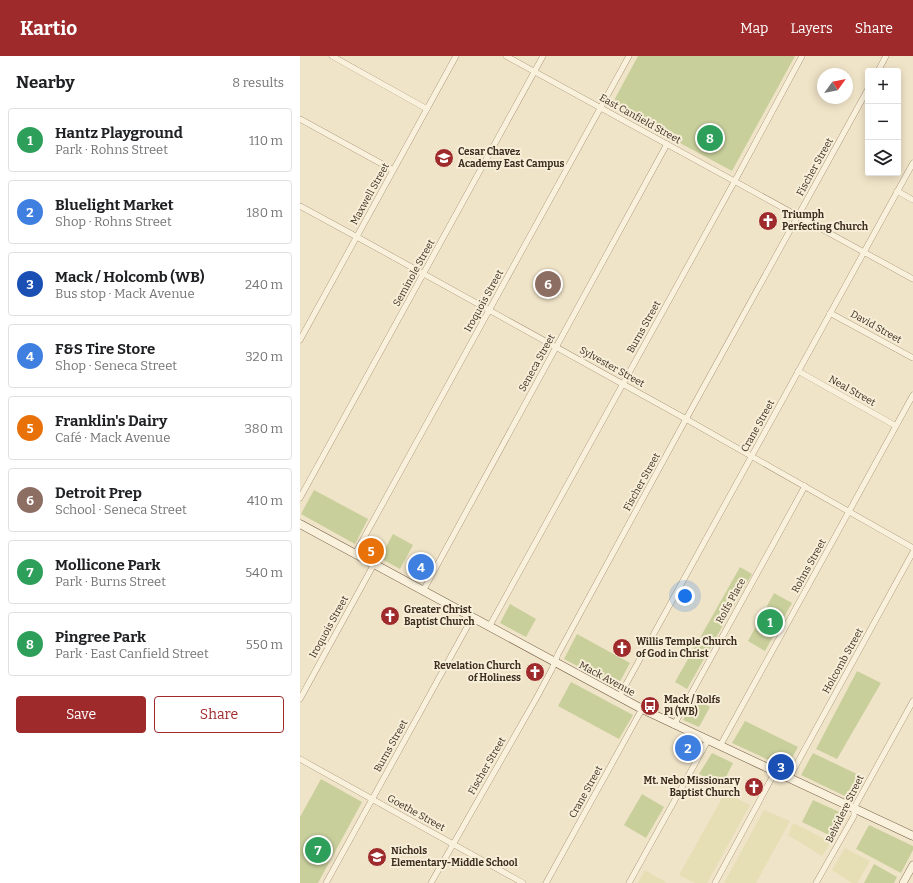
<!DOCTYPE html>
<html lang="en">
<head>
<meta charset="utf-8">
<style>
  body { margin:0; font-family:Bitter,serif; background:#f2f2f2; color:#202124 }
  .controls { position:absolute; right:12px; top:12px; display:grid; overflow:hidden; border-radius:4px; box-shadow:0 2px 10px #0003 }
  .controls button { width:36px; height:36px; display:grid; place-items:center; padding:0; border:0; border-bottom:1px solid #e0e0e0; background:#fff; color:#202124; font:20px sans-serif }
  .compass { position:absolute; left:517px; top:12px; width:36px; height:36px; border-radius:50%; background:#fff; box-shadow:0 2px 10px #0003; rotate:57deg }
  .you { position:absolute; left:385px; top:540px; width:14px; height:14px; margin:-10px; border:3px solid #fff; border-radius:50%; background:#1a73e8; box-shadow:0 0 0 6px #1a73e833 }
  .badge { display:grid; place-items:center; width:26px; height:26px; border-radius:50%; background:#9e2a2b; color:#fff; font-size:13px; font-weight:700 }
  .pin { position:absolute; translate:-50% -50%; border:2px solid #fff; box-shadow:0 1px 4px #0006 }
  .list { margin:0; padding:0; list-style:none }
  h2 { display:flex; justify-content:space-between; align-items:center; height:52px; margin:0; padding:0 16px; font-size:17px }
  h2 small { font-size:13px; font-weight:400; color:#757577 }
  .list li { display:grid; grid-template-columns:26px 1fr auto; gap:12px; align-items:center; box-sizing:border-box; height:64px; margin:0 8px 8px; padding:0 8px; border:1px solid #e0e0e0; border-radius:4px }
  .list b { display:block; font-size:15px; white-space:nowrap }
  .list p { margin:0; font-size:13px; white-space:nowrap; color:#757577 }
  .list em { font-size:13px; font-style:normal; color:#757577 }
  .actions { display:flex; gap:8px; padding:12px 16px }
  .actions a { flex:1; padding:9px 0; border:1px solid #9e2a2b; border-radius:4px; text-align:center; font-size:14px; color:#9e2a2b }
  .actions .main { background:#9e2a2b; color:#fff }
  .icon { flex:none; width:22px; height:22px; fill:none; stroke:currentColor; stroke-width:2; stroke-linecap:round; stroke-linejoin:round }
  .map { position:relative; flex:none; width:613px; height:827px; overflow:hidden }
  header { display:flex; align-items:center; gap:24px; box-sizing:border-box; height:56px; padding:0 20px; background:#9e2a2b; color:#fff }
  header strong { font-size:19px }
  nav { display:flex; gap:22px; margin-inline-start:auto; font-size:14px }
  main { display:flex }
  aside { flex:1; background:#fff }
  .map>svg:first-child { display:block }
  .farmland { fill:#e6deb5 }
  .green { fill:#c9cf9b }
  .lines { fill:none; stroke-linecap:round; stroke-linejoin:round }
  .minor-casing { stroke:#8d765c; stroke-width:6 }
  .tertiary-casing { stroke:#8d765c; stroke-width:8 }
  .secondary-casing { stroke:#6f573f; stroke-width:9 }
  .minor { stroke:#faf1dc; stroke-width:5.5 }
  .tertiary { stroke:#faf1dc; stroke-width:7 }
  .secondary { stroke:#faf1dc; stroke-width:8 }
  .labels { text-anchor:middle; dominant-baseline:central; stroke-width:4; stroke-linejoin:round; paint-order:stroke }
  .street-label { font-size:10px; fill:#3d2e20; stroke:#f7eed8 }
  .poi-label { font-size:10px; font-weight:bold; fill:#3d2e20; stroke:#f7eed8; text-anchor:start }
</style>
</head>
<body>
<header>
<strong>Kartio</strong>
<nav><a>Map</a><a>Layers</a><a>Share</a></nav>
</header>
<main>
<aside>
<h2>Nearby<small>8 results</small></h2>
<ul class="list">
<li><span class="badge" style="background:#2e9e5b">1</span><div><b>Hantz Playground</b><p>Park · Rohns Street</p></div><em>110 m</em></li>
<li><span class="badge" style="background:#3f7fe0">2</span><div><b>Bluelight Market</b><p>Shop · Rohns Street</p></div><em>180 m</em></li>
<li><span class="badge" style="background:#1a4fb4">3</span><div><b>Mack / Holcomb (WB)</b><p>Bus stop · Mack Avenue</p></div><em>240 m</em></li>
<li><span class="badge" style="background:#3f7fe0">4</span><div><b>F&amp;S Tire Store</b><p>Shop · Seneca Street</p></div><em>320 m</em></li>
<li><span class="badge" style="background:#e8710a">5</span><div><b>Franklin's Dairy</b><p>Café · Mack Avenue</p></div><em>380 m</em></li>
<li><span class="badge" style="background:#8d6e63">6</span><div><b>Detroit Prep</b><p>School · Seneca Street</p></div><em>410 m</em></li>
<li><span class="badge" style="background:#2e9e5b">7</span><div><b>Mollicone Park</b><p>Park · Burns Street</p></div><em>540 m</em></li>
<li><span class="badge" style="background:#2e9e5b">8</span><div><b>Pingree Park</b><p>Park · East Canfield Street</p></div><em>550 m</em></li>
</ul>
<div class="actions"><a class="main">Save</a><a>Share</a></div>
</aside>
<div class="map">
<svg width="613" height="827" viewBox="0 0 613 827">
  <rect width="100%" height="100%" fill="#f0e4c8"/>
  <g class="farmland">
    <polygon points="425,737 450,749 407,827 395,827 379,819"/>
    <polygon points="464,754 490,765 456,827 424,827"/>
    <polygon points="493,767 531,786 522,800 488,779"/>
    <polygon points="545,792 570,805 557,827 552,827 532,814"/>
    <polygon points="345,814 367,827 338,827"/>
  </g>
  <g class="green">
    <polygon points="338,0 495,0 432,115 311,50"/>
    <polygon points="14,434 68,463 55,488 1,458"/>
    <polygon points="93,478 113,489 100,513 80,502"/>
    <polygon points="440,511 452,518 387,633 375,626"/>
    <polygon points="474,537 492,547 465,595 448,585"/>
    <polygon points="210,548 236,563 226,581 200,567"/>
    <polygon points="277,578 330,607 317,631 264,603"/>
    <polygon points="557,615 581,627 537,703 516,693"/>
    <polygon points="271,626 333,659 319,683 258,650"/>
    <polygon points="395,643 410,651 399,671 383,664"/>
    <polygon points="445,665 498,691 486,712 432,687"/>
    <polygon points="412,697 433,707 422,729 399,718"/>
    <polygon points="513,697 561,720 549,742 501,719"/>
    <polygon points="21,723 62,746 18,827 0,827 0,761"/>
    <polygon points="342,738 364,751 346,782 324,769"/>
    <polygon points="513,744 546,759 533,781 502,766"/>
    <polygon points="569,769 613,790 613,794 601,817 556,793"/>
    <polygon points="574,808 597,821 594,827 564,827"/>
  </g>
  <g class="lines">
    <g class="minor-casing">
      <g id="minor">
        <polyline points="32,0 127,53"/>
        <polyline points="206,0 613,223"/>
        <polyline points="578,15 586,0"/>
        <polyline points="0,63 93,114"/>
        <polyline points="597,135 613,144"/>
        <polyline points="0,150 57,181 386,363 613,492"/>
        <polyline points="530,257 613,302"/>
        <polyline points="0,284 156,0"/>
        <polyline points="498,315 596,370"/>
        <polyline points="0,442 243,0"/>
        <polyline points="55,498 329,0"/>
        <polyline points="123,535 367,88"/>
        <polyline points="189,571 438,119 502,0"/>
        <polyline points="319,641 613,107"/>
        <polyline points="0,643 74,508"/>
        <polyline points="374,669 505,430"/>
        <polyline points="420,690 613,339"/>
        <polyline points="0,703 223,827"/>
        <polyline points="489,722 613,496"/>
        <polyline points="26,827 172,562"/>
        <polyline points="131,827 237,641 252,613 258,598 386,363 568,33"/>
        <polyline points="246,827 342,653"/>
        <polyline points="329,827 408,684"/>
        <polyline points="415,827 475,716"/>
        <polyline points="516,827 554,760 554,752 613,645"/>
      </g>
    </g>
    <g class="tertiary-casing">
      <polyline id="tertiary" points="603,827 613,809"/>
    </g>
    <g class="secondary-casing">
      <polyline id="secondary" points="0,468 342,653 613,780"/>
    </g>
    <use href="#minor" class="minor"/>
    <use href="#tertiary" class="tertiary"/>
    <use href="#secondary" class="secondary"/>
  </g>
  <defs>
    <g id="school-disc" transform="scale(1)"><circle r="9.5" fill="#9e2a2b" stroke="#f7eed8"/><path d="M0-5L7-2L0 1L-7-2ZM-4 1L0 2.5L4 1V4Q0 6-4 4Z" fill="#fff"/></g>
    <g id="church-disc" transform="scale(1)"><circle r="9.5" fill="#9e2a2b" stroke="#f7eed8"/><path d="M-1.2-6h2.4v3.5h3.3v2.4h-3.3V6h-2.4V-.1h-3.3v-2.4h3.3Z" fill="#fff"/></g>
    <g id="bus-disc" transform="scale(1)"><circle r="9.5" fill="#9e2a2b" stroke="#f7eed8"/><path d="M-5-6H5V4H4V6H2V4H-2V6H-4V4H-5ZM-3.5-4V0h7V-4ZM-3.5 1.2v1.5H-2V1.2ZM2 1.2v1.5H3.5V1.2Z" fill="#fff"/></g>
  </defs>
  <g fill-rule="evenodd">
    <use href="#school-disc" x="144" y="102"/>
    <use href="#church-disc" x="468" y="165"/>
    <use href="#church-disc" x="90" y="560"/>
    <use href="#church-disc" x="322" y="592"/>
    <use href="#church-disc" x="235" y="616"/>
    <use href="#bus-disc" x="350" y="650"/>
    <use href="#church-disc" x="454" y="731"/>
    <use href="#school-disc" x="77" y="801"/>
  </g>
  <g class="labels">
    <g class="street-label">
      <text transform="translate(340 63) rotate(29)">East Canfield Street</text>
      <text transform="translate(515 111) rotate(-61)">Fischer Street</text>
      <text transform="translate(70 138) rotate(-61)">Maxwell Street</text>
      <text transform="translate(114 217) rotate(-61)">Seminole Street</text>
      <text transform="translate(184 245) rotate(-61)">Iroquois Street</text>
      <text transform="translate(344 271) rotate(-61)">Burns Street</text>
      <text transform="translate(576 271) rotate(29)">David Street</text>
      <text transform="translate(237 307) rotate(-61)">Seneca Street</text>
      <text transform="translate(312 311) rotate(29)">Sylvester Street</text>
      <text transform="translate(552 335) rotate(29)">Neal Street</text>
      <text transform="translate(458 370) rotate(-61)">Crane Street</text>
      <text transform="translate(342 426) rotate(-61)">Fischer Street</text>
      <text transform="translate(509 510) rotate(-61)">Rohns Street</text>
      <text transform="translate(431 545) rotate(-61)">Rolfs Place</text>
      <text transform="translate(29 571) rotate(-61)">Iroquois Street</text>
      <text transform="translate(543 605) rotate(-61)">Holcomb Street</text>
      <text transform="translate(307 623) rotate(28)">Mack Avenue</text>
      <text transform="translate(91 690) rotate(-61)">Burns Street</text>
      <text transform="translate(187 710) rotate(-60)">Fischer Street</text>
      <text transform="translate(286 736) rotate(-61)">Crane Street</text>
      <text transform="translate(545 753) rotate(-64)">Belvidere Street</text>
      <text transform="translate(116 757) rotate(29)">Goethe Street</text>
    </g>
    <g class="poi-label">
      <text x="158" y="96">Cesar Chavez<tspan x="158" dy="12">Academy East Campus</tspan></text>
      <text x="482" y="159">Triumph<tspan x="482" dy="12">Perfecting Church</tspan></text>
      <text x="104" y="554">Greater Christ<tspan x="104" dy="12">Baptist Church</tspan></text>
      <text x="336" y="586">Willis Temple Church<tspan x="336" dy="12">of God in Christ</tspan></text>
      <text x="221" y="610" text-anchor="end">Revelation Church<tspan x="221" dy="12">of Holiness</tspan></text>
      <text x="364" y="644">Mack / Rolfs<tspan x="364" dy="12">Pl (WB)</tspan></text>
      <text x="440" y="725" text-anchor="end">Mt. Nebo Missionary<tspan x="440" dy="12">Baptist Church</tspan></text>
      <text x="91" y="795">Nichols<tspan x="91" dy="12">Elementary-Middle School</tspan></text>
    </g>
  </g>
</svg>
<div class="controls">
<button>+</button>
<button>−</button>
<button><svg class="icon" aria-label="layers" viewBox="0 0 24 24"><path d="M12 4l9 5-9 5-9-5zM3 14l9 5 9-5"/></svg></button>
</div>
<svg class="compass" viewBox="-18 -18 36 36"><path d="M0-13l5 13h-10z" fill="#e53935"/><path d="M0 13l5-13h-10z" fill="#757577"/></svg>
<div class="you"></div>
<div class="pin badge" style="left:470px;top:566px;background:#2e9e5b">1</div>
<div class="pin badge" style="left:388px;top:692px;background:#3f7fe0">2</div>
<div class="pin badge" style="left:481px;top:711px;background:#1a4fb4">3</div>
<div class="pin badge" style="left:121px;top:511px;background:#3f7fe0">4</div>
<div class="pin badge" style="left:71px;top:495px;background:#e8710a">5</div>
<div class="pin badge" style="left:248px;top:228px;background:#8d6e63">6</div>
<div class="pin badge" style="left:18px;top:794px;background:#2e9e5b">7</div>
<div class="pin badge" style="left:410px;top:82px;background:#2e9e5b">8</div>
</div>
</main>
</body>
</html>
